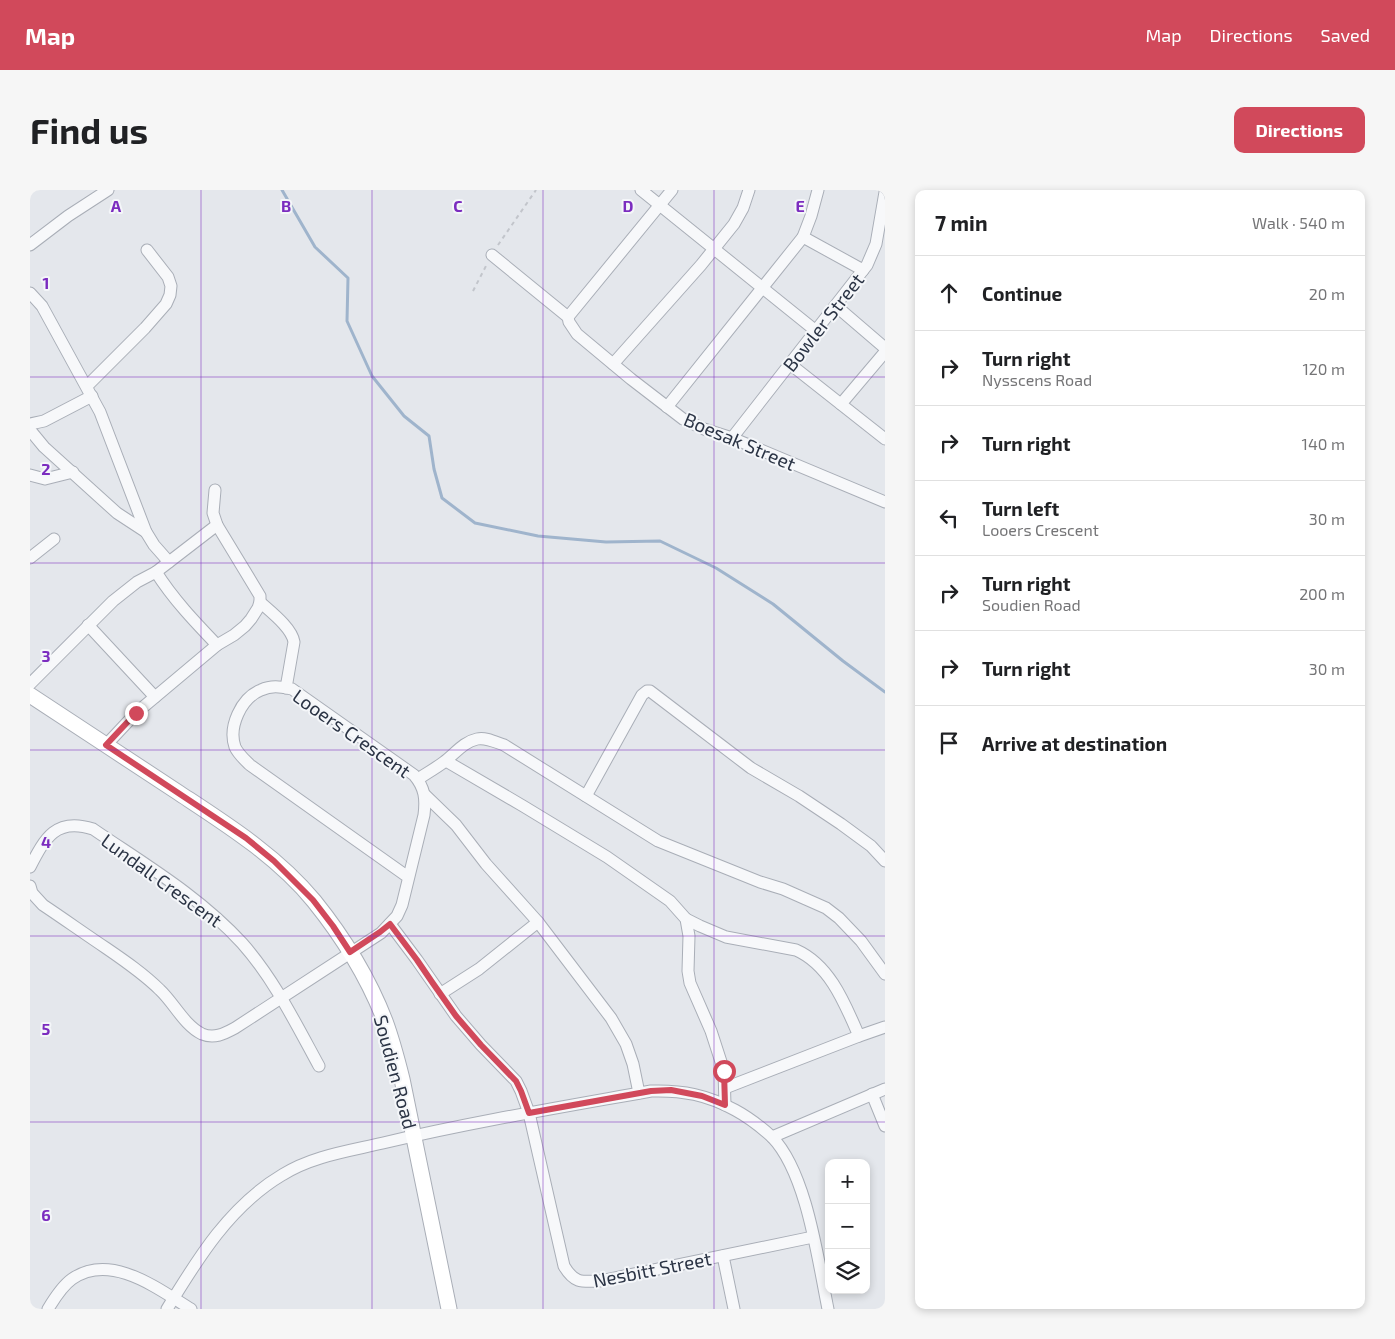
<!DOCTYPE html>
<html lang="en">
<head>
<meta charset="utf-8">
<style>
  body { margin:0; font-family:"Exo 2",sans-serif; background:#f6f6f6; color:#202124 }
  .controls { position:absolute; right:15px; bottom:15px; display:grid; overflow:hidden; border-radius:10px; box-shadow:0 2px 8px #0003 }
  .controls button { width:45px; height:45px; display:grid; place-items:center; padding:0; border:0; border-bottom:1px solid #e0e0e0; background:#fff; color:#202124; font:25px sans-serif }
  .stop { position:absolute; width:15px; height:15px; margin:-11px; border:4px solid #d1495b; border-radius:50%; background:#fff }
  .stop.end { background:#d1495b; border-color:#fff; box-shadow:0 1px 5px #0008 }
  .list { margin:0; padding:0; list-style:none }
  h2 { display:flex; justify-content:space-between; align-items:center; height:65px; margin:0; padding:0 20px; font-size:21px }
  h2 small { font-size:16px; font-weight:400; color:#757577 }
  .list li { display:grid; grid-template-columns:32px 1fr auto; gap:15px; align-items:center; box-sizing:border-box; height:75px; padding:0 20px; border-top:1px solid #e0e0e0 }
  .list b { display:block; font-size:19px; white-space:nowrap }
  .list p { margin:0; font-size:16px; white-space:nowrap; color:#757577 }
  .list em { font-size:16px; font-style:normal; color:#757577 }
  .icon { flex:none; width:28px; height:28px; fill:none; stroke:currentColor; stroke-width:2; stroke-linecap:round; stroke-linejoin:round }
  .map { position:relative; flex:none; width:855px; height:1119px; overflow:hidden; border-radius:10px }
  header { display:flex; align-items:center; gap:30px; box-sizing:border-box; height:70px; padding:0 25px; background:#d1495b; color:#fff }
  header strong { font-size:24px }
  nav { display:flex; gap:28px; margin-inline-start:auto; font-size:18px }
  .intro { display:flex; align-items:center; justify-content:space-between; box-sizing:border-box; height:120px; padding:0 30px }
  h1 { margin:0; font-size:35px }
  .button { padding:12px 22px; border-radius:10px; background:#d1495b; color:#fff; font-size:18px; font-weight:700 }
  main { display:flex; gap:30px; padding:0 30px }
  aside { flex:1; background:#fff; border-radius:10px; box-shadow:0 2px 8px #0003 }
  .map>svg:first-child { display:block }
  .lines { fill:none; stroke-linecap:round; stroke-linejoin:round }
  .stream { stroke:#9fb4cc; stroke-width:3 }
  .street-casing { stroke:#a9aeb7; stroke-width:13 }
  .secondary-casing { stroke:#a9aeb7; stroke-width:17 }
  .path { stroke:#c2c5cb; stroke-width:2; stroke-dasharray:4 4; stroke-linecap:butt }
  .street { stroke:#f7f8fa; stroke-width:11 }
  .secondary { stroke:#fff; stroke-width:15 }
  .route { stroke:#d1495b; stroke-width:6 }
  .grid { fill:none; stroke:#7b2cbf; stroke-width:1; stroke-opacity:0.55 }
  .labels { text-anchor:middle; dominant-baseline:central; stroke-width:4; stroke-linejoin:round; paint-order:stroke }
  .street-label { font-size:19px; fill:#2b3445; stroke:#f4f6f9 }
  .grid-label { font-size:16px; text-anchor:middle; font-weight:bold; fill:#7b2cbf; stroke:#f4f6f9; stroke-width:4; stroke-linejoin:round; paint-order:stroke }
</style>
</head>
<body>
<header>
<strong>Map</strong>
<nav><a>Map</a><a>Directions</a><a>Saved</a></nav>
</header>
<div class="intro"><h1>Find us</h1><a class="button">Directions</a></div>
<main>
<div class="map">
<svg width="855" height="1119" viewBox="0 0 855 1119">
  <rect width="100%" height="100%" fill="#e4e7ec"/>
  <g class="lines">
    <polyline class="stream" points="252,0 285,57 318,88 317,131 342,186 374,226 399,246 404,279 412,308 445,333 508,346 576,352 630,351 686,378 743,414 813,471 855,502"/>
    <g class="street-casing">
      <g id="street">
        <polyline points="611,0 786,141"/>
        <polyline points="773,47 833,80"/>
        <polyline points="0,55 38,26 78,0"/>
        <polyline points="462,65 538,127 539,132 547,144 601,189 653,229 674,239 702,248 855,312"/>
        <polyline points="0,103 12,116 70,222 116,342 124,355 139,372"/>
        <polyline points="806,116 855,158"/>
        <polyline points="538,127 642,0"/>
        <polyline points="583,174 671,75 704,34 713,18 719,0"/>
        <polyline points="760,174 855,249"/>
        <polyline points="57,196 115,138 136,114 140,105 141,96 138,87 117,60"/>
        <polyline points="811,214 855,162"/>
        <polyline points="637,217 773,47 781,26 788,0"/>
        <polyline points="0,234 14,231 62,206"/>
        <polyline points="0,240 14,257 87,323 116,342"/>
        <polyline points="702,248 837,75 846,54 855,2"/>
        <polyline points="0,285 15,289 43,282"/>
        <polyline points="0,368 24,349"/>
        <path d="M126,382C143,409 165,432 187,455"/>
        <path d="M230,412C241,422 262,438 264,452L256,498"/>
        <polyline points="58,435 125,507"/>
        <polyline points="0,494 83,411 107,392 126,382 187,335"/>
        <polyline points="76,555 106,523 187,455 204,445 215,436 221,429 228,418 230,412 230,406 187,335 183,323 185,300"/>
        <polyline points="416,571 493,616 577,667 640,711 656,729 659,746 658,781 660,793 681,841 694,881 695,915"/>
        <path d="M388,589C397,583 406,578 414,572C425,564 433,552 447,549C456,547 465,552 474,555L628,651L730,692L753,699L796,718L809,728L831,751L855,784"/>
        <polyline points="395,605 426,635 456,674 508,732 581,828 596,854 603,874 609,903"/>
        <polyline points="556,606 612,505 617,501 620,501 721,578 769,606 811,634 841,656 855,671"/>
        <path d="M0,677C15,648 26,627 63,639C114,674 169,706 212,753C244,789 266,834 289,876"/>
        <path d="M0,696L2,703L13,715C34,729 55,744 76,758C95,771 114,784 130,800C144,813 154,835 172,844C184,849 194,844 205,838L351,743L367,726L372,715L394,625C396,609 395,598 384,585L262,499C251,497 242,495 231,500C211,508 198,537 205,557C208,564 214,569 220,575L378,687"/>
        <path d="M656,729L670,736L696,747L766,760C800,775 815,814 829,846"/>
        <path d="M360,734L387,770L426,826L451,855L486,891L491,901L499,923L534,1076C544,1093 551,1092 570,1091L783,1047"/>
        <polyline points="410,804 449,779 508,732"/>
        <polyline points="695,898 829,846 855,837"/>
        <polyline points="842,904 855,936"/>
        <polyline points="742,947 855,899"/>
        <polyline points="693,1066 704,1119"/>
        <path d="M18,1119C24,1109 32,1096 42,1089C81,1062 128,1099 161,1119"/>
        <path d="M137,1119C168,1068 200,1016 252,985C282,966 319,961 353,953C442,932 532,917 621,901C653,900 677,905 705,920C718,927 731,937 742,947C777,983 788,1071 798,1119"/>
      </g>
    </g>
    <g class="secondary-casing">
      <path id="secondary" d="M0,505C50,538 99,570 149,603C196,634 247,666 284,711C313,747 338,787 355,831C362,850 367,869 372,889L419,1119"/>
    </g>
    <g class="path">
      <polyline points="468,55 506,0"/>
      <polyline points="443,101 457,74"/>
    </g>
    <use href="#street" class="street"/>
    <use href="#secondary" class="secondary"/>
  </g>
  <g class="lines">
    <polyline class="route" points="106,523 76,555 216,648 244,671 283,710 303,736 320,762 350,742 360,734 387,770 402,792 426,826 451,855 486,891 491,901 499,923 621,901 641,900 672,906 695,915 694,881"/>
  </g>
  <path class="grid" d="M171,0V1119M342,0V1119M513,0V1119M684,0V1119M0,187H855M0,373H855M0,560H855M0,746H855M0,932H855"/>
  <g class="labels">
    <g class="street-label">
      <text transform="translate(793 132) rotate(-52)">Bowler Street</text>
      <text transform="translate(710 251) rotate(23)">Boesak Street</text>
      <text transform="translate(322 543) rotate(35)">Looers Crescent</text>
      <text transform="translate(132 690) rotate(36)">Lundall Crescent</text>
      <text transform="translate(366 882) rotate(75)">Soudien Road</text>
      <text transform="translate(622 1079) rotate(-11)">Nesbitt Street</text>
    </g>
  </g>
  <g class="grid-label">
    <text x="86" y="22">A</text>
    <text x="256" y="22">B</text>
    <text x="428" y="22">C</text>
    <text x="598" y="22">D</text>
    <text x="770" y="22">E</text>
    <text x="16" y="99">1</text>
    <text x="16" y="285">2</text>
    <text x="16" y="472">3</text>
    <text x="16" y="658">4</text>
    <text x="16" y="845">5</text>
    <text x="16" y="1031">6</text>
  </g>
</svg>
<div class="controls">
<button>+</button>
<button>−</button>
<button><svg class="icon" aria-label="layers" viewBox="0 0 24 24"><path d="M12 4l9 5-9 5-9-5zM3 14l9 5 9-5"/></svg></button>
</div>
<div class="stop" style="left:694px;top:881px"></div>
<div class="stop end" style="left:106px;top:523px"></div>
</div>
<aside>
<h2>7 min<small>Walk · 540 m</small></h2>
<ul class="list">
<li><svg class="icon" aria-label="ahead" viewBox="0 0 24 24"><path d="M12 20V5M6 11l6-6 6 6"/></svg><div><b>Continue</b></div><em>20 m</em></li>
<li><svg class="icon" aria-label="right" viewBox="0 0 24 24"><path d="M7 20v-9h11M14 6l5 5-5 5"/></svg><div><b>Turn right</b><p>Nysscens Road</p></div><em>120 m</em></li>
<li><svg class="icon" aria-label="right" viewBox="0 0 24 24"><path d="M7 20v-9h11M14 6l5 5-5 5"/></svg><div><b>Turn right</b></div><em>140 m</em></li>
<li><svg class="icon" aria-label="left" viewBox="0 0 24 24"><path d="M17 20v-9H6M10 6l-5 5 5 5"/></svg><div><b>Turn left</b><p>Looers Crescent</p></div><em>30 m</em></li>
<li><svg class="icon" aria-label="right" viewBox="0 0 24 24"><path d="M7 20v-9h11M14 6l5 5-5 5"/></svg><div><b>Turn right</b><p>Soudien Road</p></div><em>200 m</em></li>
<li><svg class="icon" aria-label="right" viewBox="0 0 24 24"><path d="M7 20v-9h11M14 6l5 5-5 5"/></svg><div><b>Turn right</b></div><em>30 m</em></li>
<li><svg class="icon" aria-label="arrive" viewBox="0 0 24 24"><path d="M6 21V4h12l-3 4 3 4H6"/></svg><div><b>Arrive at destination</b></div></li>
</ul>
</aside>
</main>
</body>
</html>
